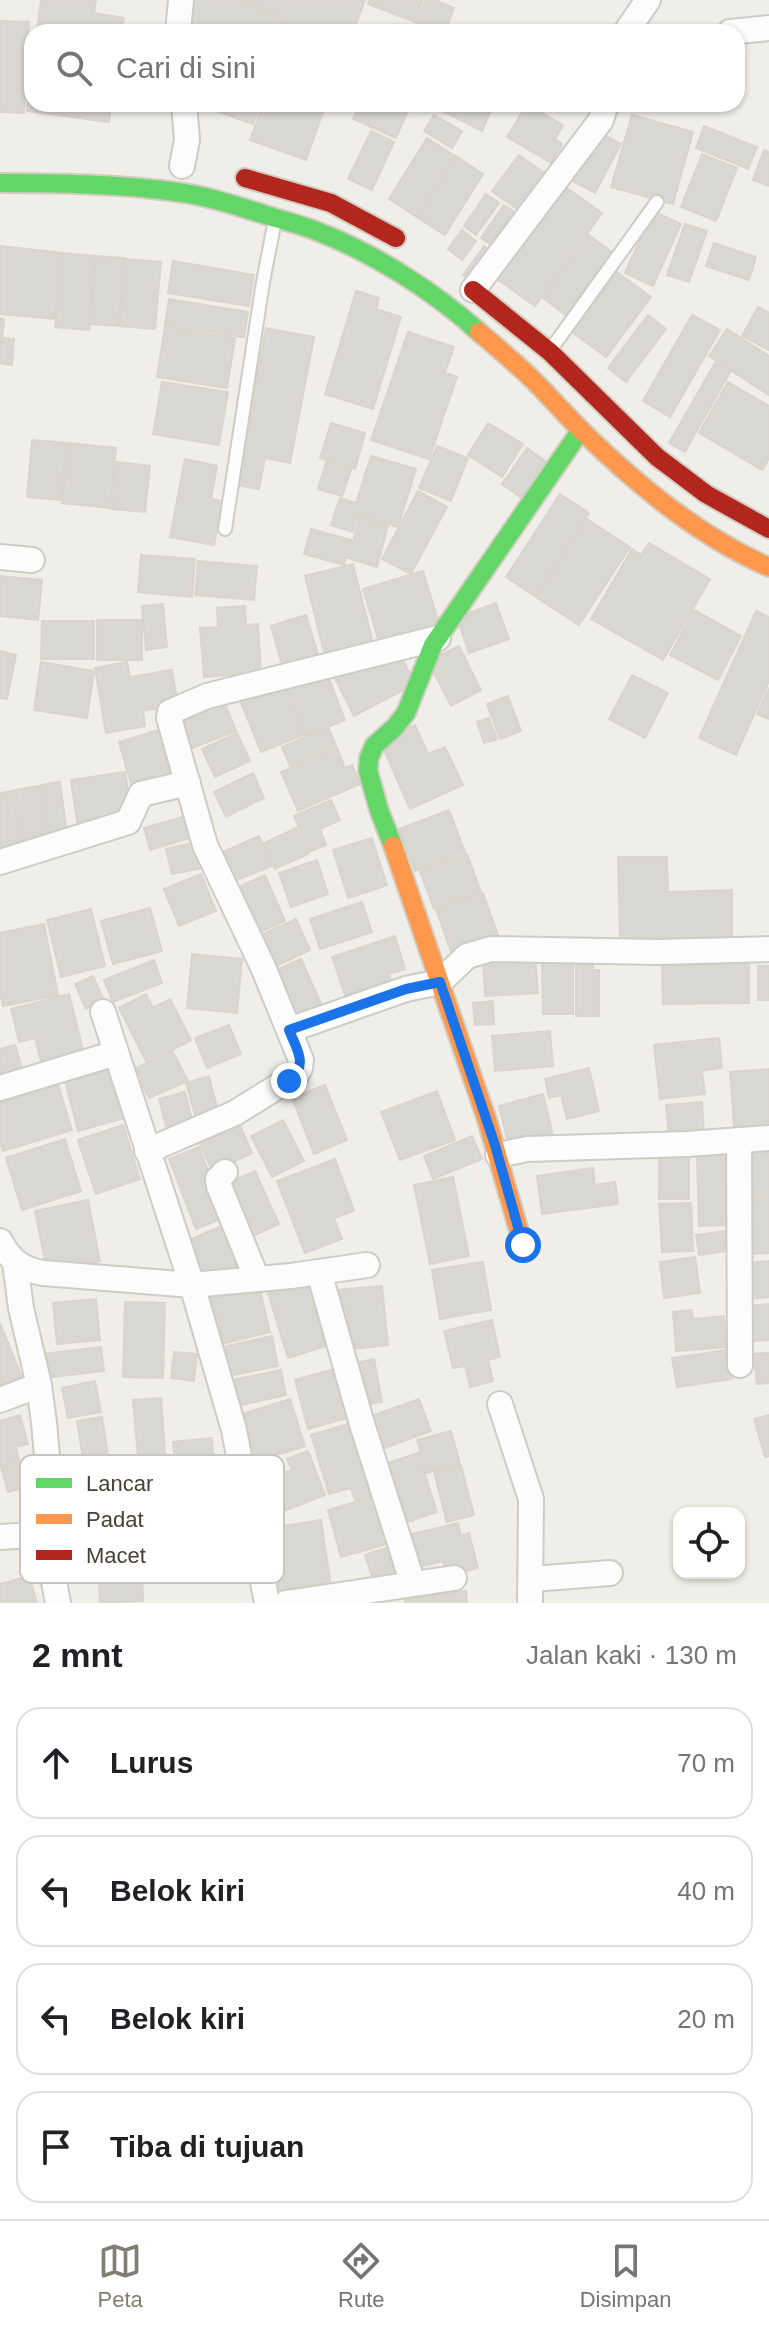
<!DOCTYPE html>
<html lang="id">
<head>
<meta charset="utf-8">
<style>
  body { margin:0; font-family:Arial,sans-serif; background:#f2f2f2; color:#202124 }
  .controls { position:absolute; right:24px; bottom:24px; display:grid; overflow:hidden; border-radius:16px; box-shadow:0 2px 6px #0004 }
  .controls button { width:72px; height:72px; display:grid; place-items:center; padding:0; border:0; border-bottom:2px solid #e0e0e0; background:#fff; color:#202124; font:40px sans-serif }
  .stop { position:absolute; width:24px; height:24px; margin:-18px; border:6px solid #1a73e8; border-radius:50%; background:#fff }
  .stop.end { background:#1a73e8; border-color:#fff; box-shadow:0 2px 8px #0008 }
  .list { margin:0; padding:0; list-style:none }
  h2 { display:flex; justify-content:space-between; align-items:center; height:104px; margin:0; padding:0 32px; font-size:34px }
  h2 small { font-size:26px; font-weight:400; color:#757577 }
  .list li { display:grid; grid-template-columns:52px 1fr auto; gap:24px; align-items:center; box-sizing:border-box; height:112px; margin:0 16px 16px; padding:0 16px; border:2px solid #e0e0e0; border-radius:24px }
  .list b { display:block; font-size:30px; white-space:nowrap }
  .list em { font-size:26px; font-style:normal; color:#757577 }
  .icon { flex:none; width:44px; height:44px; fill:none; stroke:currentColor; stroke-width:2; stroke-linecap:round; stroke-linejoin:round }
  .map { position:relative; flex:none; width:769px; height:1603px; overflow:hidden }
  .search { position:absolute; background:#fff; box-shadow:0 2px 6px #0004; left:24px; right:24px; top:24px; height:88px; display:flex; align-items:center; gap:20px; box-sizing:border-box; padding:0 28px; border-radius:24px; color:#757577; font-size:30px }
  .sheet { height:616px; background:#fff }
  nav { display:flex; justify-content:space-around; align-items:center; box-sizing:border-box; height:112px; border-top:2px solid #e0e0e0; background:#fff; font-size:22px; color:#757577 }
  nav a { display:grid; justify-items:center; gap:4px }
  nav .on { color:#827e73 }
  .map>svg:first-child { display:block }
  .building { fill:#d9d7d1; stroke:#d8d5ce; stroke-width:2 }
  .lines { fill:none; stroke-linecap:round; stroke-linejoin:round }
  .lane-casing { stroke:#ceccc6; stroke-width:16 }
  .street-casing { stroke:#ceccc6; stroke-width:28 }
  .fast-casing { stroke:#d0ccbf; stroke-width:22 }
  .slow-casing { stroke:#d0ccbf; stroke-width:22 }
  .jam-casing { stroke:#d0ccbf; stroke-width:22 }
  .lane { stroke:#fdfcfc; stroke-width:12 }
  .street { stroke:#fdfcfc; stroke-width:24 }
  .fast { stroke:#63d668; stroke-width:18 }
  .slow { stroke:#ff974d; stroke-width:18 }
  .jam { stroke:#b3261e; stroke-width:18 }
  .route { stroke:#1a73e8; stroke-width:10 }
  .key { fill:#fff; stroke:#c8c6c2; stroke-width:2 }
  .key-label { font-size:22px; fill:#464134 }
</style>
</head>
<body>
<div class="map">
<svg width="769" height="1603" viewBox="0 0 769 1603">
  <rect width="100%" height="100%" fill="#f0eee8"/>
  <g class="building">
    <polygon points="41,0 96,0 94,13 124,18 121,32 37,32"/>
    <polygon points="189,0 233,0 282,18 277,32 188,32"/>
    <polygon points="239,0 365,0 353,32 279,32 284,18"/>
    <polygon points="370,0 423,0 415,22 368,4"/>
    <polygon points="426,0 435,0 454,8 445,32 413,32"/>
    <polygon points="0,21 29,22 24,113 0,112"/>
    <polygon points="737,41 739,41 740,91 737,91"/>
    <polygon points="32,73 32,104 111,104 109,122 27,111"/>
    <polygon points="196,104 260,104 253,124"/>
    <polygon points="263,104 326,104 306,160 250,140"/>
    <polygon points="360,104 411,104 396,138 353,119"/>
    <polygon points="428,104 494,104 482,131"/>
    <polygon points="527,104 563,125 555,139 562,144 551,163 507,137"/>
    <polygon points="434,115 462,131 452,148 424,131"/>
    <polygon points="632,115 693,132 673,204 611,187"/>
    <polygon points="704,126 757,147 748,169 696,148"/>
    <polygon points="371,131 394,142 372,190 348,179"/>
    <polygon points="596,131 621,144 595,193 571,180"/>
    <polygon points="427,138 455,156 417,217 389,199"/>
    <polygon points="764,150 769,152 769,186 753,180"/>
    <polygon points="702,154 737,168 716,221 681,207"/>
    <polygon points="519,155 547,175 520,211 492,191"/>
    <polygon points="456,156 483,174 445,235 418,218"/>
    <polygon points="560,183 602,213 535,306 493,276"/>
    <polygon points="486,194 499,203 476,235 464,226"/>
    <polygon points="504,205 517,214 494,247 481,238"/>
    <polygon points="653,211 681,224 653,286 625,273"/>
    <polygon points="685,224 707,231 689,282 667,275"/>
    <polygon points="462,230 476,241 462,260 448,249"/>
    <polygon points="589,235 613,253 567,316 543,298"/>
    <polygon points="714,243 756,257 749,280 706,266"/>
    <polygon points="0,246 62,253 55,319 0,314"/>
    <polygon points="484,246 493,252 471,282 463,275"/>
    <polygon points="62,253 95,256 89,330 55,327"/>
    <polygon points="96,256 125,258 118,326 90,324"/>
    <polygon points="125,259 161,262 155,329 119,326"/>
    <polygon points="173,261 254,275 249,306 168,293"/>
    <polygon points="613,269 651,297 606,357 568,329"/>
    <polygon points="356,291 379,298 376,309 401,317 373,409 325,394"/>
    <polygon points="169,299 248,312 244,337 165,325"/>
    <polygon points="758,307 769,313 769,350 742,336"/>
    <polygon points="648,315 666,329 626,382 608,368"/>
    <polygon points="692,315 720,330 670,417 643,401"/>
    <polygon points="0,318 4,319 2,338 14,339 12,365 0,363"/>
    <polygon points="165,327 235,338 227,388 157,377"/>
    <polygon points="266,328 314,337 290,463 265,458 259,489 237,485"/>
    <polygon points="727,329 769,356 769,395 709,356"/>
    <polygon points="408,332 454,347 445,373 457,377 429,459 371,440"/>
    <polygon points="715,363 730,372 685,452 669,443"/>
    <polygon points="162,382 228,392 219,445 153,434"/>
    <polygon points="728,382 769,406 769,458 762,470 699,433"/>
    <polygon points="331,423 365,433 355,469 320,458"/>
    <polygon points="488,423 523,444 502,477 468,455"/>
    <polygon points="32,440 66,443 61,500 27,497"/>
    <polygon points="68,443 116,448 110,508 62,503"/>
    <polygon points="437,446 468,458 451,501 419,488"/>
    <polygon points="527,448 551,465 526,501 502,484"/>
    <polygon points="371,456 416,469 398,527 358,515 353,532 331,525 340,498 356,503"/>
    <polygon points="185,459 217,466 211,499 223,501 214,545 170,537"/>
    <polygon points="116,462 150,466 145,512 112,509"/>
    <polygon points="326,462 351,470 342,496 318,489"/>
    <polygon points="418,491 447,507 411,574 382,559"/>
    <polygon points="560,494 589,513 535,596 506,577"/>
    <polygon points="360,517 388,526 377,567 348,558"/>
    <polygon points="587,519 630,547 579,625 536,597"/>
    <polygon points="311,529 351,540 344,565 304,554"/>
    <polygon points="649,543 710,579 663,660 591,619 632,549 641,555"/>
    <polygon points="141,555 195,559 192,597 138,592"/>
    <polygon points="198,561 257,566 254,600 195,595"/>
    <polygon points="353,564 374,647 326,660 305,576"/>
    <polygon points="423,571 440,627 380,645 363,589"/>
    <polygon points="0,576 42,580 38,620 0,616"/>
    <polygon points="496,603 509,639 469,653 457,617"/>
    <polygon points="163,604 167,647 146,650 142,606"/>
    <polygon points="245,606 246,625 258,624 261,673 204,677 200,628 218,627 217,608"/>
    <polygon points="694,610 741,636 718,680 670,655"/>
    <polygon points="756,611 769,617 769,681 736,755 699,738"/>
    <polygon points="306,615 318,654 282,665 271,626"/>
    <rect x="97" y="620" width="45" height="40"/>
    <polygon points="42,621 94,621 94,659 41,659"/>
    <polygon points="459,646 481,690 451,706 428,661"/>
    <polygon points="398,650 415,684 354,716 330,669"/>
    <polygon points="0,651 16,655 7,699 0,698"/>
    <polygon points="41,662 94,671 87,718 34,710"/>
    <polygon points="127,662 130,677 172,670 178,705 143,711 145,726 106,733 95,668"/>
    <polygon points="325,668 345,720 305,736 284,684"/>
    <polygon points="632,675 668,693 645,738 609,719"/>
    <polygon points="281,683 303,735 261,752 240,700"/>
    <polygon points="769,688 769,719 757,714"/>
    <polygon points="508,696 521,731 500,739 487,704"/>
    <polygon points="223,698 236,731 185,751 173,717"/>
    <polygon points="489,718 497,739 484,743 477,722"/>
    <polygon points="415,725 428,754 445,747 463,785 410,809 380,741"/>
    <polygon points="169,727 183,777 133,791 119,742"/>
    <polygon points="328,727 336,746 290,766 282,747"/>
    <polygon points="237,733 250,761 215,777 202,749"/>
    <polygon points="337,748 345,768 352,765 360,784 298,811 281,772"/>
    <polygon points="125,772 131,810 109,814 111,823 78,828 71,780"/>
    <polygon points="253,773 264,798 226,817 214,792"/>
    <polygon points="60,782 67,834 49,837 41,785"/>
    <polygon points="40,786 47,839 23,843 15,790"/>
    <polygon points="13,791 21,844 0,847 0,793"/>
    <polygon points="331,800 340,820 320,829 326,845 309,852 294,816"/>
    <polygon points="449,810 465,852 415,871 399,829"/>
    <polygon points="190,815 196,836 150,850 144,828"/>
    <polygon points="296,828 308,854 275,869 264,843"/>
    <polygon points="259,836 272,866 227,884 212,857"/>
    <polygon points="372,838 387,885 348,898 333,850"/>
    <polygon points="197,842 202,868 172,874 166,849"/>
    <polygon points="467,854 481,892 434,909 420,871"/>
    <polygon points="618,857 667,857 668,892 732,890 732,939 620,941"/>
    <polygon points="317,860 328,894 291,907 279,873"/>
    <polygon points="201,874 216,911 179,926 164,889"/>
    <polygon points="265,875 285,921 251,936 231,890"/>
    <polygon points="483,893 498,935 451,952 436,909"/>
    <polygon points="362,902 372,932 320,949 310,919"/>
    <polygon points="150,908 162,951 113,964 101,921"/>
    <polygon points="91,909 105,966 61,977 47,920"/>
    <polygon points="296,919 310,950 270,969 256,937"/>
    <polygon points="44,924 58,995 3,1006 0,992 0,933"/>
    <polygon points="395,936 405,969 389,974 393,989 348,1004 332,957"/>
    <polygon points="192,954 242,959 237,1013 187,1008"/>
    <polygon points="535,958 538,993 485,996 483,962"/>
    <polygon points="576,958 593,958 593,970 599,970 599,1016 576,1016"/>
    <polygon points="301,959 322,1006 294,1018 274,971"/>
    <polygon points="154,960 162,983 113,1002 104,980"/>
    <polygon points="542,962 573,962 573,1014 543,1014"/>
    <polygon points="749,964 749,1003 663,1004 662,965"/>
    <rect x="758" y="966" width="11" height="34"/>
    <polygon points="93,976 104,1000 86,1009 75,984"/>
    <polygon points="69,994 85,1058 43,1069 35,1038 19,1042 11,1009"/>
    <polygon points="146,994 153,1008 170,999 191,1040 172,1050 188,1081 149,1098 134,1069 147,1063 119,1008"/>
    <polygon points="493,1001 494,1024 475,1025 473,1003"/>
    <polygon points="229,1025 241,1054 207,1068 195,1038"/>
    <polygon points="550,1031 553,1066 495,1071 492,1036"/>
    <polygon points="719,1038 722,1068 702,1071 705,1094 660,1099 654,1045"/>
    <polygon points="15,1045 25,1077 0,1085 0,1049"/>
    <polygon points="108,1061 124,1118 78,1131 63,1073"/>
    <polygon points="589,1068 599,1111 567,1119 561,1095 549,1098 545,1079"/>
    <polygon points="769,1069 769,1135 735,1137 730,1072"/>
    <polygon points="209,1076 219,1116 197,1122 186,1083"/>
    <polygon points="56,1078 72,1130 3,1151 0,1142 0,1095"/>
    <polygon points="325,1085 347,1140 314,1154 292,1098"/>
    <polygon points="437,1091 455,1140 400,1160 381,1112"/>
    <polygon points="185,1092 194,1128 168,1134 159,1099"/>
    <polygon points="543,1094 553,1135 509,1146 499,1106"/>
    <polygon points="702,1102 704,1135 669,1138 666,1105"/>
    <polygon points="283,1120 304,1161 272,1177 251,1136"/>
    <polygon points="123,1125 140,1179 96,1194 78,1140"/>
    <polygon points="240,1125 252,1153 213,1172 200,1144"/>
    <polygon points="472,1136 482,1159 433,1179 424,1156"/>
    <polygon points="65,1139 81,1191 22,1210 6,1158"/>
    <polygon points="199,1147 226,1217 196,1229 169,1159"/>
    <polygon points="769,1148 769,1197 753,1198 748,1150"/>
    <polygon points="730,1154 732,1225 699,1226 697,1155"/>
    <rect x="659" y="1156" width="30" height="43"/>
    <polygon points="335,1159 354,1211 334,1218 342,1239 305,1253 277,1181"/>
    <polygon points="593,1168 595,1185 615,1182 618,1204 542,1214 537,1176"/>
    <polygon points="255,1171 279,1224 246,1239 222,1186"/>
    <polygon points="453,1177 469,1256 430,1264 414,1185"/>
    <polygon points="769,1199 769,1253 746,1254 744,1201"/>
    <polygon points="88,1200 100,1261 47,1271 35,1211"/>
    <polygon points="691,1203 693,1251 662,1252 659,1204"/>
    <polygon points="228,1223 247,1266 208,1284 189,1240"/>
    <polygon points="734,1230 736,1250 699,1255 696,1235"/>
    <polygon points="695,1257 700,1293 664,1298 660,1262"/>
    <polygon points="769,1261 769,1297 747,1299 744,1263"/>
    <polygon points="483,1262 491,1310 440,1319 432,1270"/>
    <polygon points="314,1275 335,1343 288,1358 267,1290"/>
    <polygon points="259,1286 270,1332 221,1344 211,1297"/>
    <polygon points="382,1286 388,1345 343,1350 338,1290"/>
    <polygon points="96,1299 100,1340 57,1344 53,1303"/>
    <polygon points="125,1302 165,1303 163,1378 123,1377"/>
    <polygon points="769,1304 769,1340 752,1341 748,1306"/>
    <polygon points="692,1310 693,1319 724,1316 726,1347 676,1351 673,1312"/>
    <polygon points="492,1320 500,1357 488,1360 493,1381 470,1387 465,1366 453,1368 444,1331"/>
    <polygon points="0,1323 25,1385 0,1396"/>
    <polygon points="272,1336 278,1366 229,1376 223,1347"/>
    <polygon points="101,1347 104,1371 45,1378 43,1354"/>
    <polygon points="727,1350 732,1379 677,1387 672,1358"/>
    <polygon points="174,1352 197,1354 194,1381 171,1378"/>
    <polygon points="769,1353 769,1383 757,1384 754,1354"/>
    <polygon points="374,1359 382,1402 359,1406 351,1364"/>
    <polygon points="344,1366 357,1415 308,1429 295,1380"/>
    <polygon points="281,1370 286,1395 237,1406 232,1380"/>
    <polygon points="95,1381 101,1412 68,1418 62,1388"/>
    <polygon points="161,1398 168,1490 141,1492 133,1400"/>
    <polygon points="290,1399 305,1446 251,1463 236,1416"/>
    <polygon points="419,1399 431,1431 377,1451 365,1418"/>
    <polygon points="20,1415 28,1444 16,1447 19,1460 0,1466 0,1421"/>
    <polygon points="769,1415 769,1456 765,1457 754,1419"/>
    <polygon points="102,1417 108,1455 83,1459 77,1421"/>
    <polygon points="358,1421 379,1493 355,1500 351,1488 329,1494 311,1435"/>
    <polygon points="451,1431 460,1464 426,1473 417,1440"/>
    <polygon points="212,1438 215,1479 177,1482 173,1442"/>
    <polygon points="308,1451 325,1495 279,1513 266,1479 292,1470 287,1459"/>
    <polygon points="418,1453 437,1512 407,1522 397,1489 387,1492 379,1466"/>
    <polygon points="31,1459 38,1484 8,1492 1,1467"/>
    <polygon points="461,1465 474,1515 447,1522 434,1472"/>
    <polygon points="380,1495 393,1542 341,1557 328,1510"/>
    <polygon points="321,1520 332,1594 281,1602 271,1528"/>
    <polygon points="458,1523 461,1536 469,1533 478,1568 447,1576 443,1561 416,1568 408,1535"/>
    <polygon points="392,1546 403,1579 376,1588 365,1555"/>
    <polygon points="142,1564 143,1601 100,1603 98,1566"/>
    <polygon points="29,1576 37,1603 0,1603 0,1584"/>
    <polygon points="466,1591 467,1603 405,1603 405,1600"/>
  </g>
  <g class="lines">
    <g class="lane-casing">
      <g id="lane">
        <polyline points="554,345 657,202"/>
        <polyline points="225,529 263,282 274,225"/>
      </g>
    </g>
    <g class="street-casing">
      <g id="street">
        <polyline points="178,32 181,0"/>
        <polyline points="626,32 648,0"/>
        <polyline points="730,32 769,28"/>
        <polyline points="182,166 187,140 184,104"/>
        <polyline points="473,290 601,120 606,104"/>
        <polyline points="0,557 32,560"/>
        <polyline points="0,862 128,822 141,794 188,783"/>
        <polyline points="103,1012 192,1285 234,1430 267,1603"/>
        <polyline points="289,1030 406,989 440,982 467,956 491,949 658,952 769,949"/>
        <polyline points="0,1088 116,1053"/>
        <polyline points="739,1140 740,1365"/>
        <polyline points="147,1151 235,1113 296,1075 300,1068 301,1060 263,967 205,845 169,718 170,712 207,696 438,638"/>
        <polyline points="498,1155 527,1149 687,1144 769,1138"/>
        <polyline points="225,1172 218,1179 219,1186 257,1279"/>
        <path d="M0,1241C10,1260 21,1269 43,1273L192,1285L291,1276L367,1265"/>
        <polyline points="15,1262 21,1308 39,1385 44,1423 50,1488 49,1555 58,1603"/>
        <polyline points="319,1272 362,1424 413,1584"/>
        <polyline points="0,1400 39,1385"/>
        <polyline points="500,1404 531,1499 530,1603"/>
        <polyline points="0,1537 50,1534"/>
        <polyline points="532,1579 610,1573"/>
        <polyline points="286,1603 454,1578"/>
      </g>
    </g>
    <g class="fast-casing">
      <g id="fast">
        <path d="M0,183C59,183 119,184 177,192C208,196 237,206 266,215C284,221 302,225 319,232C375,254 435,292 479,332"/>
        <polyline points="393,846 379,810 368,771 369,758 374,746 395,727 406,713 433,645 581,430"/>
      </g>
    </g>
    <g class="slow-casing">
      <g id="slow">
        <path d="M479,332C498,348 517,364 534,381C550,397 565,414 581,430C636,484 698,536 769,567"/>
        <polyline points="393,846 487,1120 523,1245"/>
      </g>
    </g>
    <g class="jam-casing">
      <g id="jam">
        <polyline points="245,178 331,203 396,238"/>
        <polyline points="473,290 550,352 657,457 706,494 769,529"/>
      </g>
    </g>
    <use href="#lane" class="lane"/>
    <use href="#street" class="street"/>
    <use href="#fast" class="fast"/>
    <use href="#slow" class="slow"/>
    <use href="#jam" class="jam"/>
  </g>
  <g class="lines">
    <path class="route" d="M289,1081C309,1065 297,1050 289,1030L406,989L440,982L495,1145L523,1245"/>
  </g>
  <rect x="20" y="1455" width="264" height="128" rx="12" class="key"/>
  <rect x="36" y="1478" width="36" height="10" fill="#63d668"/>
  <rect x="36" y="1514" width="36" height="10" fill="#ff974d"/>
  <rect x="36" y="1550" width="36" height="10" fill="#b3261e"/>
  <g class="key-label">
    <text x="86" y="1491">Lancar</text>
    <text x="86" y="1527">Padat</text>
    <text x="86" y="1563">Macet</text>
  </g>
</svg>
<div class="controls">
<button><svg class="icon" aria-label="locate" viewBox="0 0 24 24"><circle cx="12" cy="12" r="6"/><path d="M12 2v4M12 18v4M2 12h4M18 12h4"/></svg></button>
</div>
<div class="stop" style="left:523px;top:1245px"></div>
<div class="stop end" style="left:289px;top:1081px"></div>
<div class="search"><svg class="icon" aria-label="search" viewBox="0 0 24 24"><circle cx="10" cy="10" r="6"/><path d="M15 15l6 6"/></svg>Cari di sini</div>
</div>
<section class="sheet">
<h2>2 mnt<small>Jalan kaki · 130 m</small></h2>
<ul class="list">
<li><svg class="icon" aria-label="ahead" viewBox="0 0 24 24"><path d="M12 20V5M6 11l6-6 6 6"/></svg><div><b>Lurus</b></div><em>70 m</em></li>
<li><svg class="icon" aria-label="left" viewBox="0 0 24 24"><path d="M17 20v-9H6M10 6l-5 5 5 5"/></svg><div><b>Belok kiri</b></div><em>40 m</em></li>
<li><svg class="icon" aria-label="left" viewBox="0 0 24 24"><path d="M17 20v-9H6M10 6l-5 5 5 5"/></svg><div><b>Belok kiri</b></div><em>20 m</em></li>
<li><svg class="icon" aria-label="arrive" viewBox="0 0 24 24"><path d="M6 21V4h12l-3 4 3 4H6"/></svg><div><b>Tiba di tujuan</b></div></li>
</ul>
</section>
<nav>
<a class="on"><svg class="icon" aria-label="map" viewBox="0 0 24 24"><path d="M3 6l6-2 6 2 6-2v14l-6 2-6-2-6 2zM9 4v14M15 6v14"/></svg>Peta</a>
<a><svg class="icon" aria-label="directions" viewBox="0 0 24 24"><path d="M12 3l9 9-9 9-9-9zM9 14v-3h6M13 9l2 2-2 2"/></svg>Rute</a>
<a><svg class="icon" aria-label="saved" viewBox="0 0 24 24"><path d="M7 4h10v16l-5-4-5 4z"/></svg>Disimpan</a>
</nav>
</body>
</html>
